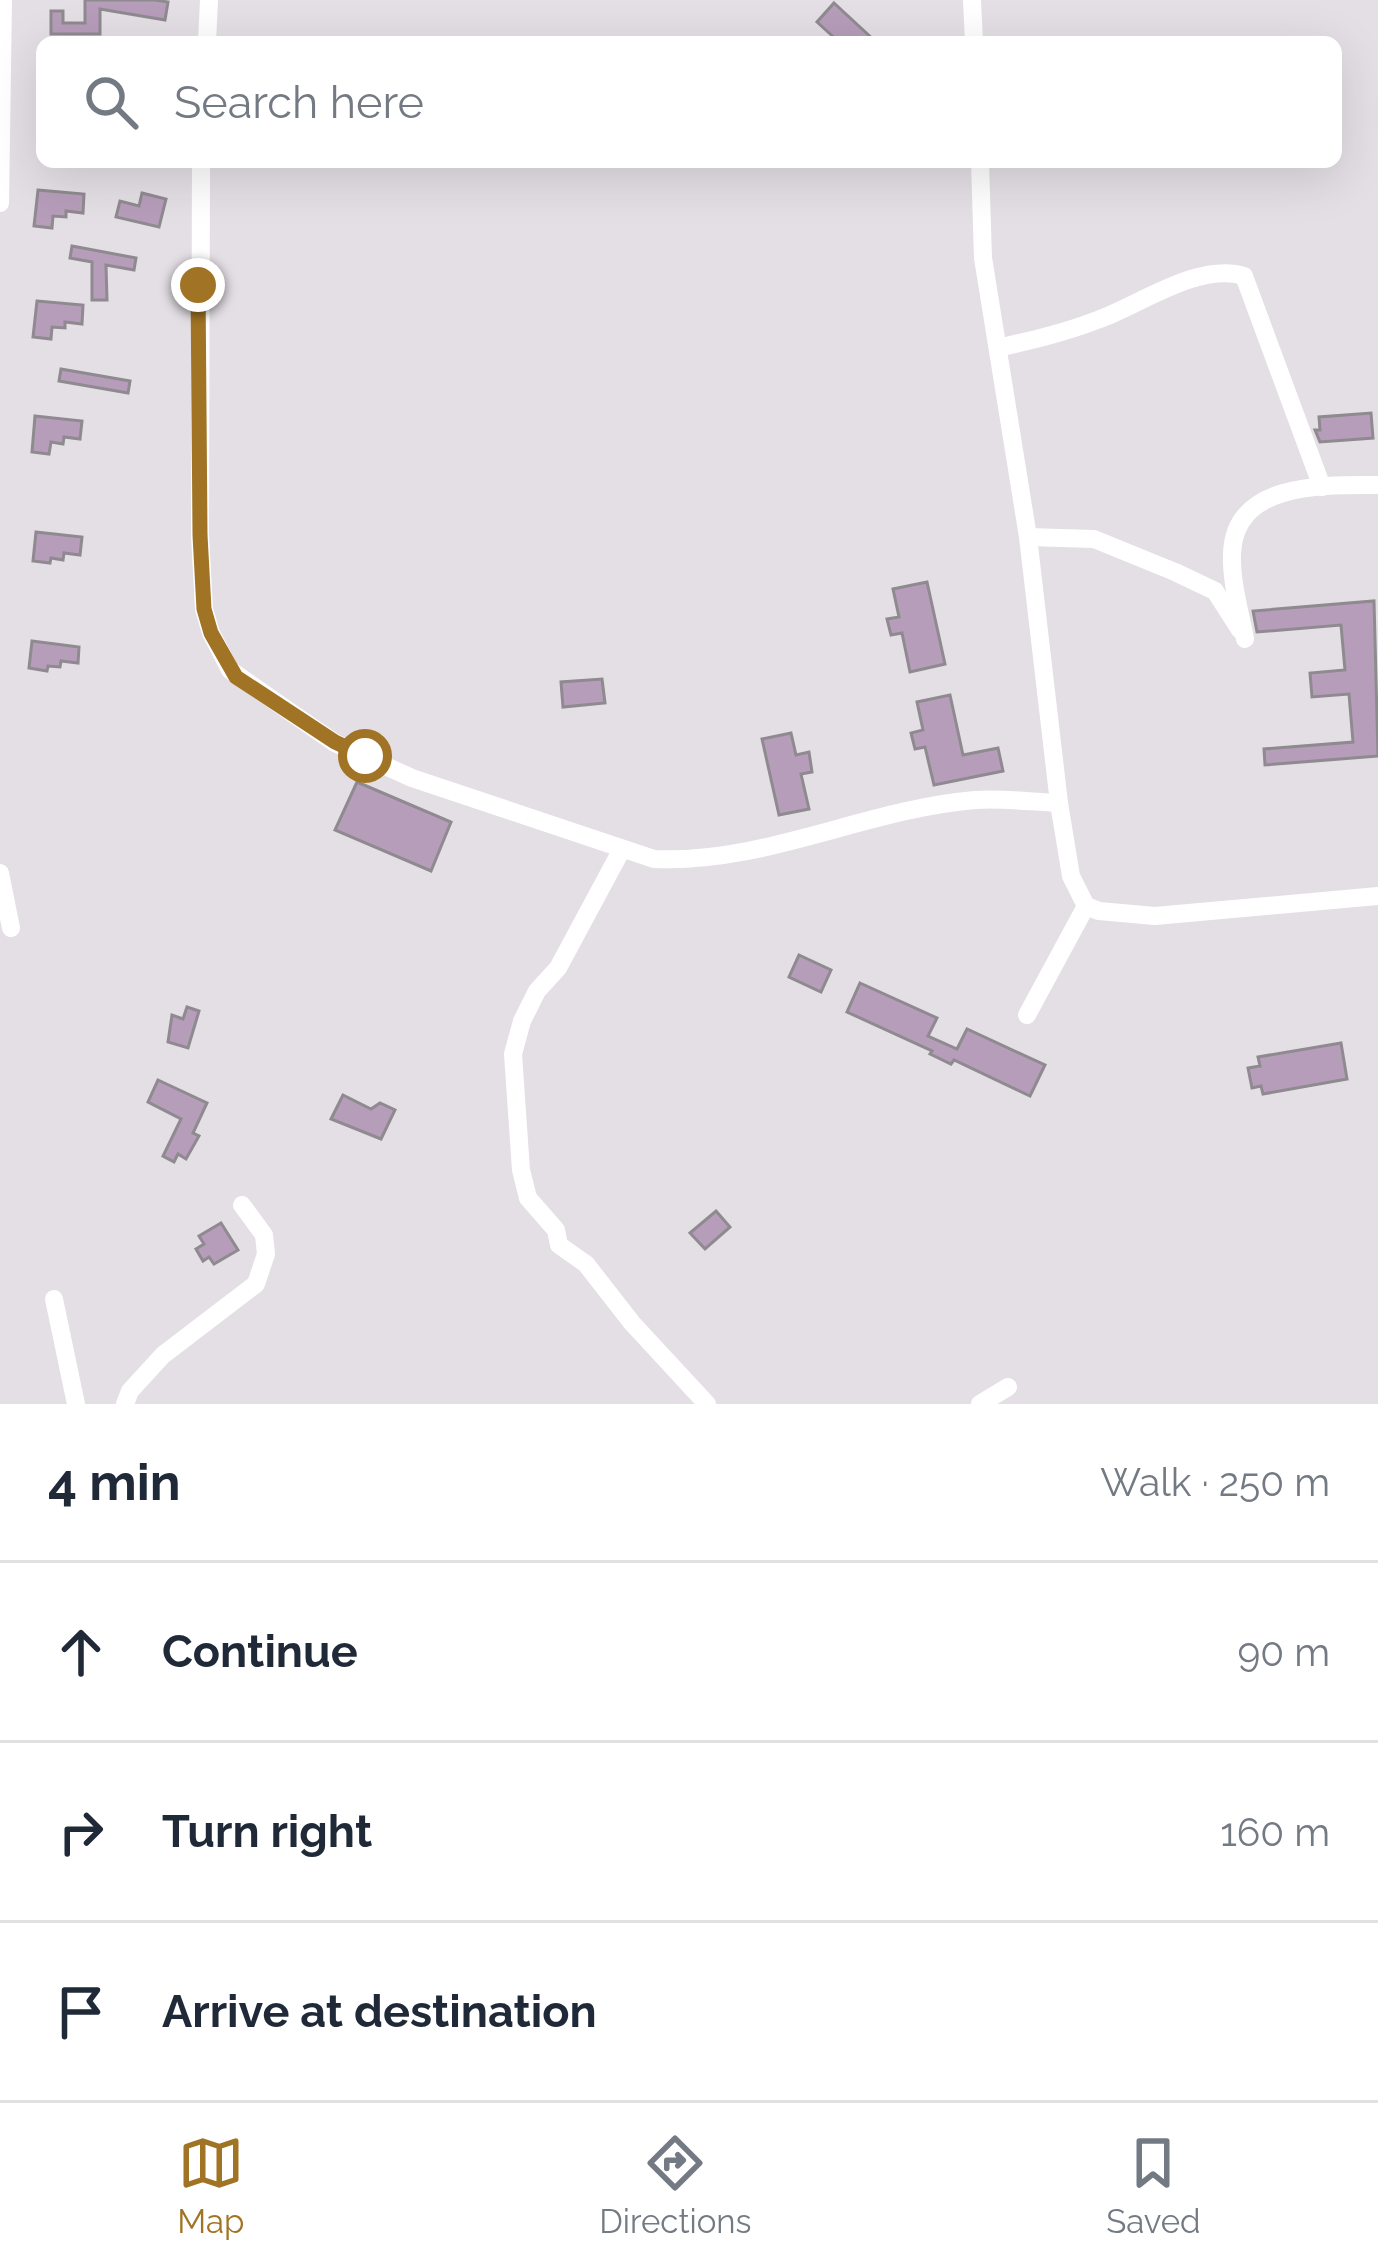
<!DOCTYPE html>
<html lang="en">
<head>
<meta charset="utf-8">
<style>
  body { margin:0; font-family:Raleway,sans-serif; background:#f2f2f3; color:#1f2937 }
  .stop { position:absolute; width:36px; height:36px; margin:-27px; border:9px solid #a17425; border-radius:50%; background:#fff }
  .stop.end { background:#a17425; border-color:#fff; box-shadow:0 3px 12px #0008 }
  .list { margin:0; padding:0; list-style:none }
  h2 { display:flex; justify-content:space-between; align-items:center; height:156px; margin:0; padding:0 48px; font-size:51px }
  h2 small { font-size:39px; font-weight:400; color:#747a83 }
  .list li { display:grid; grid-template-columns:78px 1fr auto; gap:36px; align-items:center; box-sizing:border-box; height:180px; padding:0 48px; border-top:3px solid #e0e1e3 }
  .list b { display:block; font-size:45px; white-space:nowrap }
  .list em { font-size:39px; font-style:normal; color:#747a83 }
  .icon { flex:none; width:66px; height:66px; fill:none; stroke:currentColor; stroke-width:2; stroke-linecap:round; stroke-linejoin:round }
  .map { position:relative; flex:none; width:1378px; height:1404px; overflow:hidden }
  .search { position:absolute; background:#fff; box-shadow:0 12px 48px #0002; left:36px; right:36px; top:36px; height:132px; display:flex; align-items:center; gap:30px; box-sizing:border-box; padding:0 42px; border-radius:18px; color:#747a83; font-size:45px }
  .sheet { height:696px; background:#fff }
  nav { display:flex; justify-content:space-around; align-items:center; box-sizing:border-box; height:168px; border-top:3px solid #e0e1e3; background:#fff; font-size:33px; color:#747a83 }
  nav a { display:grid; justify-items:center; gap:6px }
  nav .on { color:#a17425 }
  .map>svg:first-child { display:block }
  .building { fill:#b69dba; stroke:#8f8a90; stroke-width:3 }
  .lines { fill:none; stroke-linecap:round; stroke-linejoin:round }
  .street { stroke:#fff; stroke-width:18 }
  .route { stroke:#a17425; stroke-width:15 }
</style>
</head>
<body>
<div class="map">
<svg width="1378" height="1404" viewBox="0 0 1378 1404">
  <rect width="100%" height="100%" fill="#e4dfe5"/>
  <g class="building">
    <polygon points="85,0 155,0 168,2 165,20 100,9 100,34 51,34 51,11 63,11 63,23 85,23"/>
    <polygon points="834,3 876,42 839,42 817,22"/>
    <polygon points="38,190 84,194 83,213 66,211 66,217 53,216 52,228 34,226"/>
    <polygon points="142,193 166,199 159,227 116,217 120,201 139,206"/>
    <polygon points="72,246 136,258 134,270 106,265 107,300 92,300 92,262 70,258"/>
    <polygon points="37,301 83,305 82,324 65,322 65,328 52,327 51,339 33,337"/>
    <polygon points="61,369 130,381 128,393 59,381"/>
    <polygon points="1371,413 1373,438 1320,442 1315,430 1320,430 1319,417"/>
    <polygon points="35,416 82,421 80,439 64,437 63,444 51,442 49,454 32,452"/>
    <polygon points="36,532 82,537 80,555 64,553 63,560 51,558 50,563 33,561"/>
    <polygon points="927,582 945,664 910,672 902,633 891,635 887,619 899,617 893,589"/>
    <polygon points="1374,601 1378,756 1265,765 1264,749 1353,742 1349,694 1312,697 1310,673 1345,670 1341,625 1257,632 1253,611"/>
    <polygon points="32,641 79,647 78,663 61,661 60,667 48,666 47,671 29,668"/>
    <polygon points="602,679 605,703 563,707 561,682"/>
    <polygon points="950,695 963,755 998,748 1003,771 934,785 925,747 915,749 911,733 923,730 917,702"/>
    <polygon points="791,733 796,755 809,752 812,772 801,774 809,809 779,815 762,739"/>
    <polygon points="357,782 451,822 431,871 335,830"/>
    <polygon points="799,955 831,970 821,992 789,977"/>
    <polygon points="860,983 937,1018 928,1036 957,1049 967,1029 1045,1065 1030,1096 954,1060 951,1064 930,1054 932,1051 847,1012"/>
    <polygon points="187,1007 199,1011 188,1048 168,1042 172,1015 183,1019"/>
    <polygon points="1341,1043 1347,1079 1263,1094 1261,1086 1252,1088 1248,1068 1260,1066 1258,1057"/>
    <polygon points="158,1080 207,1103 193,1133 199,1136 186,1159 178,1154 174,1162 163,1156 181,1119 148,1102"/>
    <polygon points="343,1095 371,1109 380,1103 395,1110 381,1139 331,1119"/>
    <polygon points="716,1211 730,1227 705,1249 690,1233"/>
    <polygon points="221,1223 238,1250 214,1264 209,1257 203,1261 196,1249 204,1244 199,1236"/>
  </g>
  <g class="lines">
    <g class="street">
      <polyline points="972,0 974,42"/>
      <polyline points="207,42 209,0"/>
      <path d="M201,162L200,535L204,609L211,633L230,670L335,743L412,778L654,859C765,864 866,809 975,800C1003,798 1032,802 1059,803"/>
      <polyline points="980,162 983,258 1028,537 1059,803 1071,876 1086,906 1099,911 1155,916 1378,896"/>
      <polyline points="0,203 3,0"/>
      <path d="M998,348C1033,340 1067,332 1100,319C1141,304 1199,262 1244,276L1322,487"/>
      <polyline points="1028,537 1094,539 1175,572 1215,591 1240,630"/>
      <path d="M1245,639C1240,612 1231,582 1232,554C1234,481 1326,485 1378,485"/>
      <polyline points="622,849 558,968 537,991 522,1021 513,1054 521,1170 528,1198 556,1230 559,1245 586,1264 632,1323 707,1404"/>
      <polyline points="0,873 11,928"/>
      <polyline points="1027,1015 1086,906"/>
      <polyline points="54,1299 76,1404"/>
      <polyline points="125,1404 130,1391 163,1355 256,1284 266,1254 264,1235 242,1205"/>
      <polyline points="980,1404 1008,1387"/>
    </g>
  </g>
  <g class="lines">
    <polyline class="route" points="198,285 200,535 204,609 211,633 236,677 335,742 365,756"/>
  </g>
</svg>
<div class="stop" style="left:365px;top:756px"></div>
<div class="stop end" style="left:198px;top:285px"></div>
<div class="search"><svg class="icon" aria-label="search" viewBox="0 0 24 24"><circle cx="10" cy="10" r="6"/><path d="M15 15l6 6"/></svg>Search here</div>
</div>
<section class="sheet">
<h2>4 min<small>Walk · 250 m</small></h2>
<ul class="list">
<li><svg class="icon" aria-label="ahead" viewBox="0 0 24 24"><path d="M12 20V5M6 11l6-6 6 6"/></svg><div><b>Continue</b></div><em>90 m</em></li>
<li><svg class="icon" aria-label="right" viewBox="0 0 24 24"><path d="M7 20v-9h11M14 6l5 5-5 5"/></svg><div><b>Turn right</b></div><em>160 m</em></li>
<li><svg class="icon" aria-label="arrive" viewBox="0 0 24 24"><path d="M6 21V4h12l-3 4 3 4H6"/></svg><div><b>Arrive at destination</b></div></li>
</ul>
</section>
<nav>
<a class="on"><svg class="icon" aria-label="map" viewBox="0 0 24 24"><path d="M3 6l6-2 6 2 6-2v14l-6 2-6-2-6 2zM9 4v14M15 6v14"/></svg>Map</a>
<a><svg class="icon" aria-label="directions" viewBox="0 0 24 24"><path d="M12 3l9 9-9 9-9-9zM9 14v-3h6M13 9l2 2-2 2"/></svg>Directions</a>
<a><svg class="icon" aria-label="saved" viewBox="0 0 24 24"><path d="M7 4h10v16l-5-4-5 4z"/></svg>Saved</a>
</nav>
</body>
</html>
